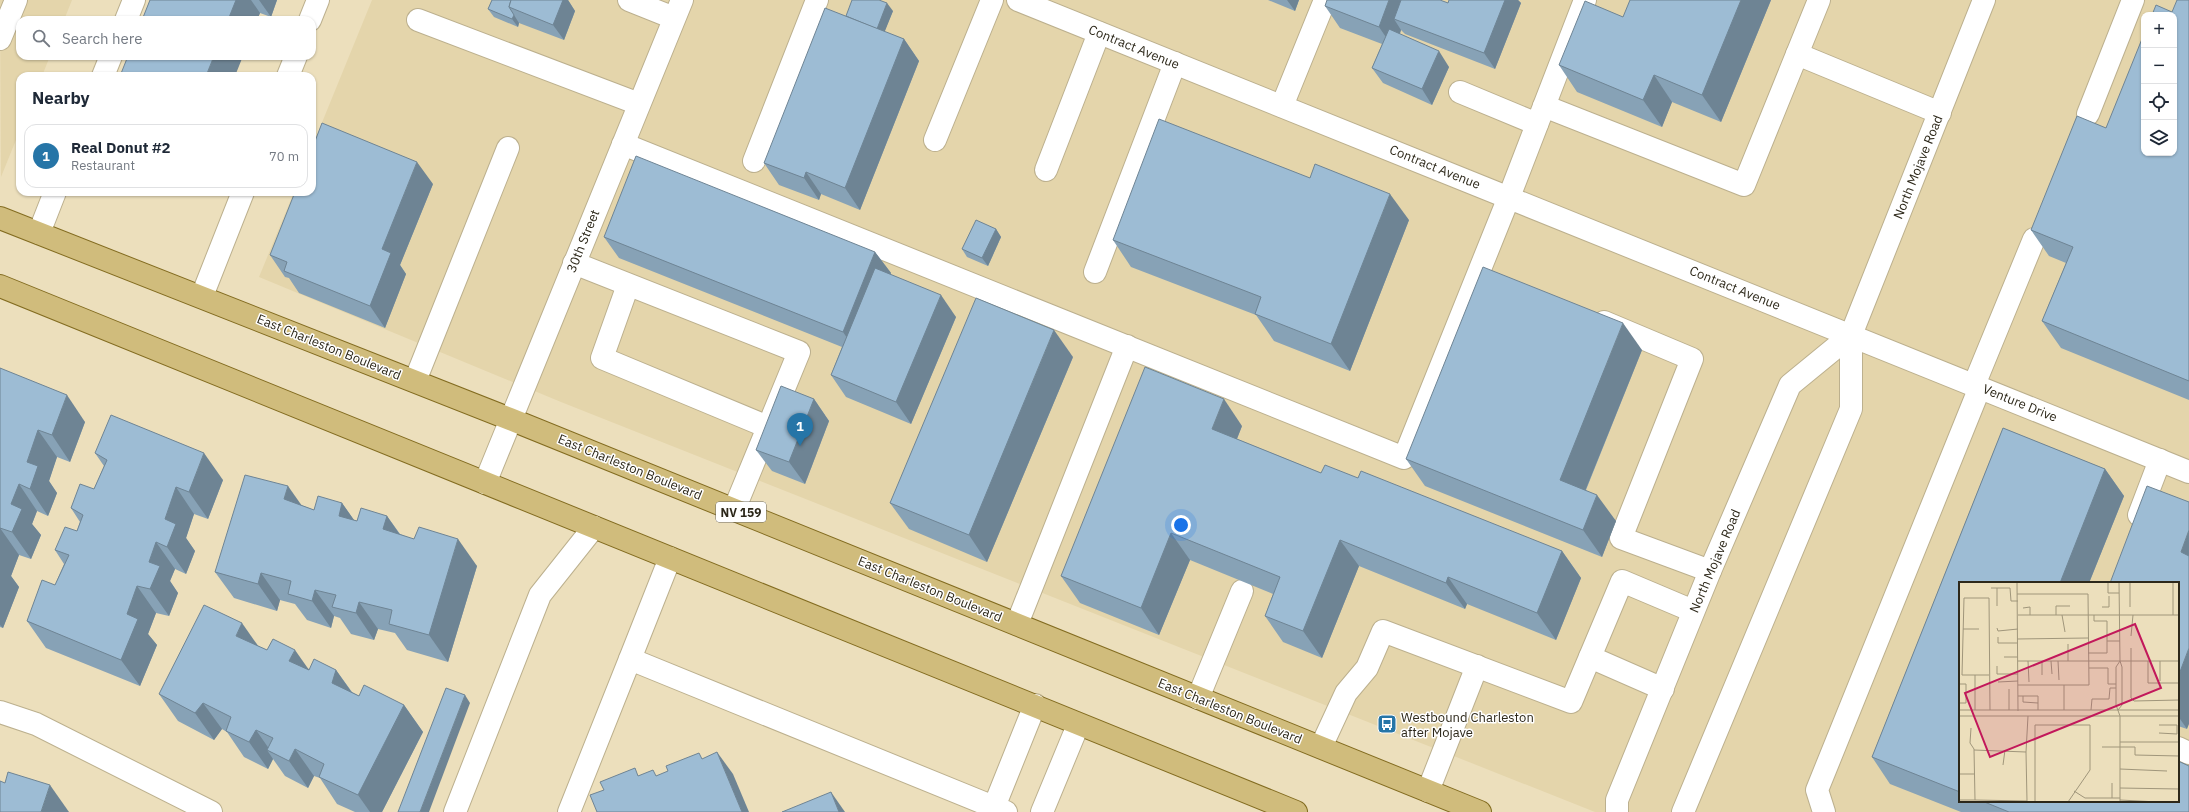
<!DOCTYPE html>
<html lang="en">
<head>
<meta charset="utf-8">
<style>
  body { margin:0; font-family:"IBM Plex Sans",sans-serif; background:#f6f6f7; color:#1f2937 }
  .controls { position:absolute; right:12px; top:12px; display:grid; overflow:hidden; border-radius:8px; box-shadow:0 1px 3px #0004 }
  .controls button { width:36px; height:36px; display:grid; place-items:center; padding:0; border:0; border-bottom:1px solid #e0e1e3; background:#fff; color:#1f2937; font:20px sans-serif }
  .you { position:absolute; left:1181px; top:525px; width:14px; height:14px; margin:-10px; border:3px solid #fff; border-radius:50%; background:#1a73e8; box-shadow:0 0 0 6px #1a73e833 }
  .badge { display:grid; place-items:center; width:26px; height:26px; border-radius:50%; background:#2675a7; color:#fff; font-size:13px; font-weight:700 }
  .pin { position:absolute; translate:-50% -33px; filter:drop-shadow(0 1px 2px #0008) }
  .pin::after { content:''; position:absolute; top:21px; width:14px; height:12px; background:inherit; clip-path:polygon(0 0,100% 0,50% 100%) }
  .list { margin:0; padding:0; list-style:none }
  h2 { display:flex; justify-content:space-between; align-items:center; height:52px; margin:0; padding:0 16px; font-size:17px }
  h2 small { font-size:13px; font-weight:400; color:#747a83 }
  .list li { display:grid; grid-template-columns:26px 1fr auto; gap:12px; align-items:center; box-sizing:border-box; height:64px; margin:0 8px 8px; padding:0 8px; border:1px solid #e0e1e3; border-radius:12px }
  .list b { display:block; font-size:15px; white-space:nowrap }
  .list p { margin:0; font-size:13px; white-space:nowrap; color:#747a83 }
  .list em { font-size:13px; font-style:normal; color:#747a83 }
  .icon { flex:none; width:22px; height:22px; fill:none; stroke:currentColor; stroke-width:2; stroke-linecap:round; stroke-linejoin:round }
  .map { position:relative; flex:none; width:2189px; height:812px; overflow:hidden }
  .search { position:absolute; background:#fff; box-shadow:0 1px 3px #0004; left:16px; top:16px; width:300px; height:44px; display:flex; align-items:center; gap:10px; box-sizing:border-box; padding:0 14px; border-radius:12px; color:#747a83; font-size:15px }
  .panel { position:absolute; background:#fff; box-shadow:0 1px 3px #0004; left:16px; top:72px; width:300px; height:124px; border-radius:12px }
  .map>svg:first-child { display:block }
  .built { fill:#e4d5ab; fill-rule:evenodd }
  .lines { fill:none; stroke-linecap:round; stroke-linejoin:round }
  .minor-casing { stroke:#bcb08e; stroke-width:24 }
  .major-casing { stroke:#836c20; stroke-width:24 }
  .minor { stroke:#fff; stroke-width:22 }
  .major { stroke:#d0bc7c; stroke-width:22 }
  .wall { fill:#87a2b6 }
  .shaded-wall { fill:#6e8494 }
  .building { fill:#9dbcd4; stroke:#6e8494 }
  .labels { text-anchor:middle; dominant-baseline:central; stroke-width:3; stroke-linejoin:round; paint-order:stroke }
  .shield { fill:#fff; stroke:#6c685f; stroke-width:1 }
  .shield-label { font-size:12px; font-weight:bold; fill:#2d281a }
  .street-label { font-size:13px; fill:#2d281a; stroke:#fff }
  .poi-label { font-size:13px; fill:#2d281a; stroke:#fff; text-anchor:start }
  .inset-road { fill:none; stroke:#a0967b; stroke-width:1 }
  .view { fill:#c2185b; fill-opacity:0.15; stroke:#c2185b; stroke-width:2 }
  .inset-edge { fill:none; stroke:#2d281a; stroke-width:2 }
</style>
</head>
<body>
<div class="map">
<svg width="2189" height="812" viewBox="0 0 2189 812">
  <rect width="100%" height="100%" fill="#ecdfbc"/>
  <g class="built">
    <polygon points="0,0 72,0 64,20 20,20 20,56 50,56 42,76 20,76 20,130 1,177"/>
    <path d="M372,0H2189V812H1595L561,402L259,277L294,192H312V147ZM2144,15H2174V153H2144ZM1960,583H2178V801H1960Z"/>
  </g>
  <g class="lines">
    <g class="minor-casing">
      <g id="minor">
        <polyline points="629,0 674,18"/>
        <polyline points="1018,0 2189,472"/>
        <polyline points="126,20 134,0"/>
        <polyline points="310,20 318,0"/>
        <polyline points="418,20 639,104"/>
        <polyline points="0,39 16,0"/>
        <polyline points="1797,54 1940,113"/>
        <polyline points="103,76 111,56"/>
        <polyline points="288,76 296,56"/>
        <polyline points="1460,92 1537,124"/>
        <polyline points="1282,106 1325,0"/>
        <polyline points="1544,106 1744,185 1819,0"/>
        <polyline points="2088,114 2133,0"/>
        <polyline points="935,140 992,0"/>
        <polyline points="623,144 1404,458 1509,197 1585,0"/>
        <polyline points="754,161 817,0"/>
        <polyline points="1046,170 1099,33"/>
        <polyline points="39,233 55,192"/>
        <polyline points="574,263 799,352 734,510"/>
        <polyline points="1095,272 1175,63"/>
        <polyline points="628,285 602,358 768,427"/>
        <polyline points="202,296 243,192"/>
        <polyline points="1604,322 1692,359 1621,538 1710,571"/>
        <polyline points="415,381 508,148"/>
        <polyline points="1974,385 2034,239"/>
        <polyline points="485,483 682,0"/>
        <polyline points="2139,515 2160,460"/>
        <polyline points="1017,624 1127,346"/>
        <polyline points="1590,657 1663,689"/>
        <polyline points="630,659 670,558"/>
        <polyline points="1198,698 1242,591"/>
        <polyline points="0,712 36,724 211,812"/>
        <polyline points="1321,747 1346,693 1367,668 1383,631 1571,702 1622,581 1693,611"/>
        <polyline points="2178,748 2189,753"/>
        <polyline points="1428,791 1477,666"/>
        <polyline points="994,807 1035,705"/>
        <polyline points="455,812 540,595 594,527"/>
        <polyline points="569,812 630,659 1006,812"/>
        <polyline points="1042,812 1078,725"/>
        <polyline points="1617,812 1617,800 1710,571 1790,385 1851,335"/>
        <polyline points="1683,812 1851,409 1851,335 1984,0"/>
        <polyline points="1824,812 1817,790 1980,387"/>
      </g>
    </g>
    <g class="major-casing">
      <g id="major">
        <polyline points="0,218 510,419 1480,812"/>
        <polyline points="0,286 1296,812"/>
      </g>
    </g>
    <use href="#minor" class="minor"/>
    <use href="#major" class="major"/>
  </g>
  <g class="wall">
    <polygon points="150,0 277,0 271,17 260,13 257,20 142,20"/>
    <polygon points="492,0 568,0 575,11 564,40 519,23 518,27 494,17 488,9"/>
    <polygon points="1268,0 1299,0 1295,11"/>
    <polygon points="1449,0 1518,0 1521,3 1495,69 1405,34 1401,30 1400,34 1449,67 1432,105 1383,83 1372,68 1382,44 1340,28 1325,6 1448,3"/>
    <polygon points="1771,0 1721,122 1672,102 1662,127 1577,92 1559,65 1623,17"/>
    <polygon points="2189,0 2189,400 2061,348 2042,321 2066,263 2049,256 2031,230 2106,128"/>
    <polygon points="893,11 884,32 904,39 919,61 860,210 821,194 819,200 779,185 764,163 846,16"/>
    <polygon points="433,184 400,265 406,274 385,328 299,293 289,278 285,277 270,255"/>
    <polygon points="1409,220 1350,371 1274,341 1256,315 1131,267 1113,240"/>
    <polygon points="996,229 1001,237 988,266 967,257 962,249"/>
    <polygon points="604,237 875,252 891,273 890,274 956,317 911,424 846,397 831,375 842,347 619,258"/>
    <polygon points="1642,350 1586,490 1616,521 1602,557 1425,486 1406,459"/>
    <polygon points="1073,357 987,562 909,529 890,503"/>
    <polygon points="0,368 85,422 70,462 57,457 49,481 57,493 48,516 37,511 32,524 41,535 31,559 19,555 11,576 19,587 3,628 0,627"/>
    <polygon points="814,399 829,421 805,484 772,471 756,450"/>
    <polygon points="1242,426 1237,439 1321,473 1358,478 1562,551 1581,578 1556,640 1467,604 1465,609 1359,566 1322,658 1283,642 1265,616 1273,594 1190,560 1159,635 1080,603 1061,576"/>
    <polygon points="2003,428 2105,469 2124,496 2089,583 1960,583 1960,801 2178,801 2178,761 2189,766 2189,812 1961,812 1890,784 1872,757"/>
    <polygon points="95,453 223,480 208,519 194,514 186,538 195,551 186,574 175,569 170,581 178,593 169,616 156,613 148,634 157,645 140,686 46,648 27,621 55,585 64,564 55,550 77,531 80,522 71,508 94,489 104,466"/>
    <polygon points="342,503 354,520 357,521 387,516 400,534 477,566 448,662 407,650 395,633 378,629 374,640 351,634 340,618 334,616 331,628 307,620 295,604 280,600 277,611 234,598 215,572 301,505 314,510"/>
    <polygon points="2178,583 2187,729 2178,726"/>
    <polygon points="258,646 309,669 336,670 352,692 359,696 404,705 423,732 382,812 355,812 337,804 320,778 314,776 308,788 285,776 273,759 268,769 244,757 227,732 222,729 214,740 178,721 159,694"/>
  </g>
  <g class="shaded-wall">
    <polygon points="236,0 251,0 260,13 257,20 228,20"/>
    <polygon points="259,0 277,0 271,17"/>
    <polygon points="563,0 568,0 575,11 564,40 553,25"/>
    <polygon points="1287,0 1299,0 1295,11"/>
    <polygon points="1389,0 1413,0 1394,19 1401,30 1394,49 1379,27"/>
    <polygon points="1505,0 1518,0 1521,3 1495,69 1484,53"/>
    <polygon points="1741,0 1771,0 1721,122 1702,95"/>
    <polygon points="887,3 893,11 881,41 875,33"/>
    <polygon points="514,15 519,23 518,27 512,19"/>
    <polygon points="904,39 919,61 860,210 845,188"/>
    <polygon points="1439,51 1449,67 1432,105 1422,89"/>
    <polygon points="214,56 243,56 235,76 206,76"/>
    <polygon points="1654,75 1672,102 1662,127 1643,100"/>
    <polygon points="417,162 433,184 400,265 406,274 385,328 370,306 382,249"/>
    <polygon points="806,172 821,194 819,200 804,178"/>
    <polygon points="1390,194 1409,220 1350,371 1331,344"/>
    <polygon points="996,229 1001,237 988,266 982,258"/>
    <polygon points="875,252 891,273 858,354 843,332"/>
    <polygon points="941,295 956,317 911,424 896,402"/>
    <polygon points="1623,323 1642,350 1579,506 1560,480"/>
    <polygon points="1054,330 1073,357 987,562 969,535"/>
    <polygon points="67,395 85,422 70,462 52,435"/>
    <polygon points="814,399 829,421 805,484 789,462"/>
    <polygon points="1224,399 1242,426 1230,456 1212,429"/>
    <polygon points="38,430 57,457 49,481 57,493 48,516 30,489 27,462"/>
    <polygon points="204,453 223,480 208,519 189,492"/>
    <polygon points="2105,469 2124,496 2089,583 2060,583"/>
    <polygon points="19,484 37,511 32,524 41,535 31,559 12,532 11,504"/>
    <polygon points="288,486 307,513 284,499"/>
    <polygon points="176,487 194,514 186,538 195,551 186,574 167,547 165,519"/>
    <polygon points="1597,495 1616,521 1602,557 1583,530"/>
    <polygon points="342,503 361,530 339,516"/>
    <polygon points="387,516 405,542 383,529"/>
    <polygon points="0,528 19,555 11,576 19,587 3,628 0,625"/>
    <polygon points="2189,530 2189,565 2181,552"/>
    <polygon points="1171,533 1190,560 1159,635 1141,608"/>
    <polygon points="458,539 477,566 448,662 429,635"/>
    <polygon points="1340,540 1359,566 1322,658 1303,631"/>
    <polygon points="156,542 175,569 170,581 178,593 169,616 150,589 149,562"/>
    <polygon points="1562,551 1581,578 1556,640 1537,613"/>
    <polygon points="261,573 280,600 277,611 258,584"/>
    <polygon points="1448,577 1467,604 1465,609 1446,583"/>
    <polygon points="137,586 156,613 148,634 157,645 140,686 121,660 127,614"/>
    <polygon points="315,590 334,616 331,628 312,601"/>
    <polygon points="359,602 378,629 374,640 356,613"/>
    <polygon points="242,623 261,650 236,636"/>
    <polygon points="2189,648 2189,724 2187,729 2178,716 2178,677"/>
    <polygon points="295,650 314,677 289,661"/>
    <polygon points="336,670 355,697 332,683"/>
    <polygon points="465,695 470,703 429,812 420,812"/>
    <polygon points="203,703 222,729 214,740 195,713"/>
    <polygon points="404,705 423,732 382,812 370,812 358,795"/>
    <polygon points="256,730 272,753 267,750 273,759 268,769 249,742"/>
    <polygon points="295,749 314,776 308,788 289,761"/>
    <polygon points="717,752 733,774 749,812 742,812"/>
    <polygon points="50,785 69,812 41,812"/>
    <polygon points="831,792 845,812 839,812"/>
  </g>
  <g class="building">
    <polygon points="150,0 236,0 228,20 142,20"/>
    <polygon points="492,0 511,0 509,7 514,15 512,19 488,9"/>
    <polygon points="511,0 563,0 553,25 509,7"/>
    <polygon points="852,0 879,0 887,3 877,29 846,16"/>
    <polygon points="1327,0 1389,0 1379,27 1325,6"/>
    <polygon points="1401,0 1440,0 1448,3 1449,0 1505,0 1484,53 1394,19"/>
    <polygon points="1630,0 1741,0 1702,95 1654,75 1643,100 1559,65 1585,1 1623,17"/>
    <polygon points="2177,0 2189,0 2189,381 2042,321 2073,247 2031,230 2077,116 2106,128 2144,34 2144,153 2174,153 2174,15 2152,15 2156,5 2172,12"/>
    <polygon points="825,8 904,39 845,188 806,172 804,178 764,163"/>
    <polygon points="1389,29 1439,51 1422,89 1372,68"/>
    <polygon points="128,56 214,56 206,76 120,76"/>
    <polygon points="1159,119 1310,178 1315,164 1390,194 1331,344 1255,314 1261,297 1113,240"/>
    <polygon points="322,123 417,162 382,249 391,253 370,306 284,271 287,262 270,255 295,192 312,192 312,149"/>
    <polygon points="636,156 875,252 843,332 604,237"/>
    <polygon points="976,220 996,229 982,258 962,249"/>
    <polygon points="1483,267 1623,323 1560,480 1597,495 1583,530 1406,459"/>
    <polygon points="875,268 941,295 896,402 831,375"/>
    <polygon points="976,298 1054,330 969,535 890,503"/>
    <polygon points="1145,367 1224,399 1212,429 1321,473 1325,465 1358,478 1361,471 1562,551 1537,613 1448,577 1446,583 1340,540 1303,631 1265,616 1280,577 1171,533 1141,608 1061,576"/>
    <polygon points="0,368 67,395 52,435 38,430 27,462 38,466 30,489 19,484 11,504 22,509 12,532 0,528 0,529"/>
    <polygon points="781,386 814,399 789,462 756,450"/>
    <polygon points="111,415 204,453 189,492 176,487 165,519 176,524 167,547 156,542 149,562 160,566 150,589 137,586 127,614 138,619 121,660 27,621 42,580 55,585 69,555 55,550 65,527 77,531 83,515 71,508 80,484 94,489 107,460 95,453"/>
    <polygon points="2003,428 2105,469 2060,583 1960,583 1960,792 1872,757"/>
    <polygon points="245,475 288,486 284,499 314,510 318,496 342,503 339,516 357,521 361,508 387,516 383,529 414,539 419,527 458,539 429,635 389,624 392,610 359,602 356,613 332,607 336,595 315,590 312,601 288,594 291,581 261,573 258,584 215,572"/>
    <polygon points="2147,486 2189,502 2189,530 2181,552 2189,556 2189,648 2178,677 2178,583 2110,583"/>
    <polygon points="204,605 242,623 236,636 267,650 273,639 295,650 289,661 309,670 314,659 336,670 332,683 359,696 364,685 404,705 358,795 319,777 324,764 295,749 289,761 267,750 273,738 256,730 249,742 226,731 231,717 203,703 195,713 159,694"/>
    <polygon points="446,688 465,695 420,812 398,812"/>
    <polygon points="717,752 742,812 597,812 590,795 604,790 600,782 635,768 638,776 653,770 656,776 668,771 666,766 699,753 702,759"/>
    <polygon points="2178,761 2189,766 2189,812 2009,812 1982,801 2178,801"/>
    <polygon points="8,772 50,785 41,812 0,812 0,781 5,783"/>
    <polygon points="831,792 839,812 782,812"/>
  </g>
  <defs>
    <g id="bus-square" transform="scale(1)"><rect x="-9" y="-9" width="18" height="18" rx="4" fill="#2675a7" stroke="#fff"/><path d="M-5-6H5V4H4V6H2V4H-2V6H-4V4H-5ZM-3.5-4V0h7V-4ZM-3.5 1.2v1.5H-2V1.2ZM2 1.2v1.5H3.5V1.2Z" fill="#fff"/></g>
  </defs>
  <g fill-rule="evenodd">
    <use href="#bus-square" x="1387" y="724"/>
  </g>
  <g class="labels">
    <rect class="shield" x="716" y="502" width="50" height="20" rx="3"/>
    <g class="shield-label">
      <text x="741" y="512">NV 159</text>
    </g>
    <g class="street-label">
      <text transform="translate(1134 47) rotate(22)">Contract Avenue</text>
      <text transform="translate(1435 167) rotate(22)">Contract Avenue</text>
      <text transform="translate(1918 167) rotate(-68)">North Mojave Road</text>
      <text transform="translate(583 241) rotate(-68)">30th Street</text>
      <text transform="translate(1735 288) rotate(22)">Contract Avenue</text>
      <text transform="translate(329 347) rotate(22)">East Charleston Boulevard</text>
      <text transform="translate(2020 403) rotate(22)">Venture Drive</text>
      <text transform="translate(630 467) rotate(22)">East Charleston Boulevard</text>
      <text transform="translate(1715 561) rotate(-67)">North Mojave Road</text>
      <text transform="translate(930 589) rotate(22)">East Charleston Boulevard</text>
      <text transform="translate(1230 711) rotate(22)">East Charleston Boulevard</text>
    </g>
    <g class="poi-label">
      <text x="1401" y="717">Westbound Charleston<tspan x="1401" dy="15">after Mojave</tspan></text>
    </g>
  </g>
  <g transform="translate(1959 582)">
    <rect width="220" height="220" fill="#ecdfbc"/>
    <path class="inset-road" d="M58,0L59,129M149,0V11H160M171,0V25M214,0V33M32,6H51L52,19H59M38,6V24M58,12H129L130,103H59M143,25H150V14M64,26L71,25V33M59,33H220M97,33V24H111M103,33L106,50M38,46L39,49L59,47M4,47H20M172,54L174,33M39,55V61H59M58,57L129,56M148,59H161M129,71H148V39H135V33M45,75H59M59,79H220M69,79L70,100M92,79L93,92M99,79L100,98M109,79V62M161,79L157,85V123L161,134V220M172,79V116L175,119L220,118M172,79V66M189,79V101H220M201,79V99M38,84V92H59M130,86H149V102H157M30,93H3L5,16H30L31,128M83,93V79M39,100L59,99M0,102H7V121H0ZM105,103V128M50,107V128M59,114H79V128M64,114V120L79,121M0,128H220M16,128V93M132,128L133,117H150L151,106H157M159,128L163,123V85L161,79L160,0M0,134H220M200,143H218V152L200,151M161,160H220M143,165H176V173L220,174M15,168L67,170L68,219L16,218M67,170L69,134M44,183L46,168M161,187L208,189M0,192H16M161,206L220,207M115,209L126,216H161M153,216V201M0,218H16L15,167L11,161L12,146M161,218L199,220M76,220V143H131V188L109,220"/>
    <path class="view" d="M176,42L202,106L31,175L6,111Z"/>
    <rect width="220" height="220" class="inset-edge"/>
  </g>
</svg>
<div class="controls">
<button>+</button>
<button>−</button>
<button><svg class="icon" aria-label="locate" viewBox="0 0 24 24"><circle cx="12" cy="12" r="6"/><path d="M12 2v4M12 18v4M2 12h4M18 12h4"/></svg></button>
<button><svg class="icon" aria-label="layers" viewBox="0 0 24 24"><path d="M12 4l9 5-9 5-9-5zM3 14l9 5 9-5"/></svg></button>
</div>
<div class="you"></div>
<div class="pin badge" style="left:800px;top:446px">1</div>
<div class="search"><svg class="icon" aria-label="search" viewBox="0 0 24 24"><circle cx="10" cy="10" r="6"/><path d="M15 15l6 6"/></svg>Search here</div>
<section class="panel">
<h2>Nearby<small></small></h2>
<ul class="list">
<li><span class="badge">1</span><div><b>Real Donut #2</b><p>Restaurant</p></div><em>70 m</em></li>
</ul>
</section>
</div>
</body>
</html>
